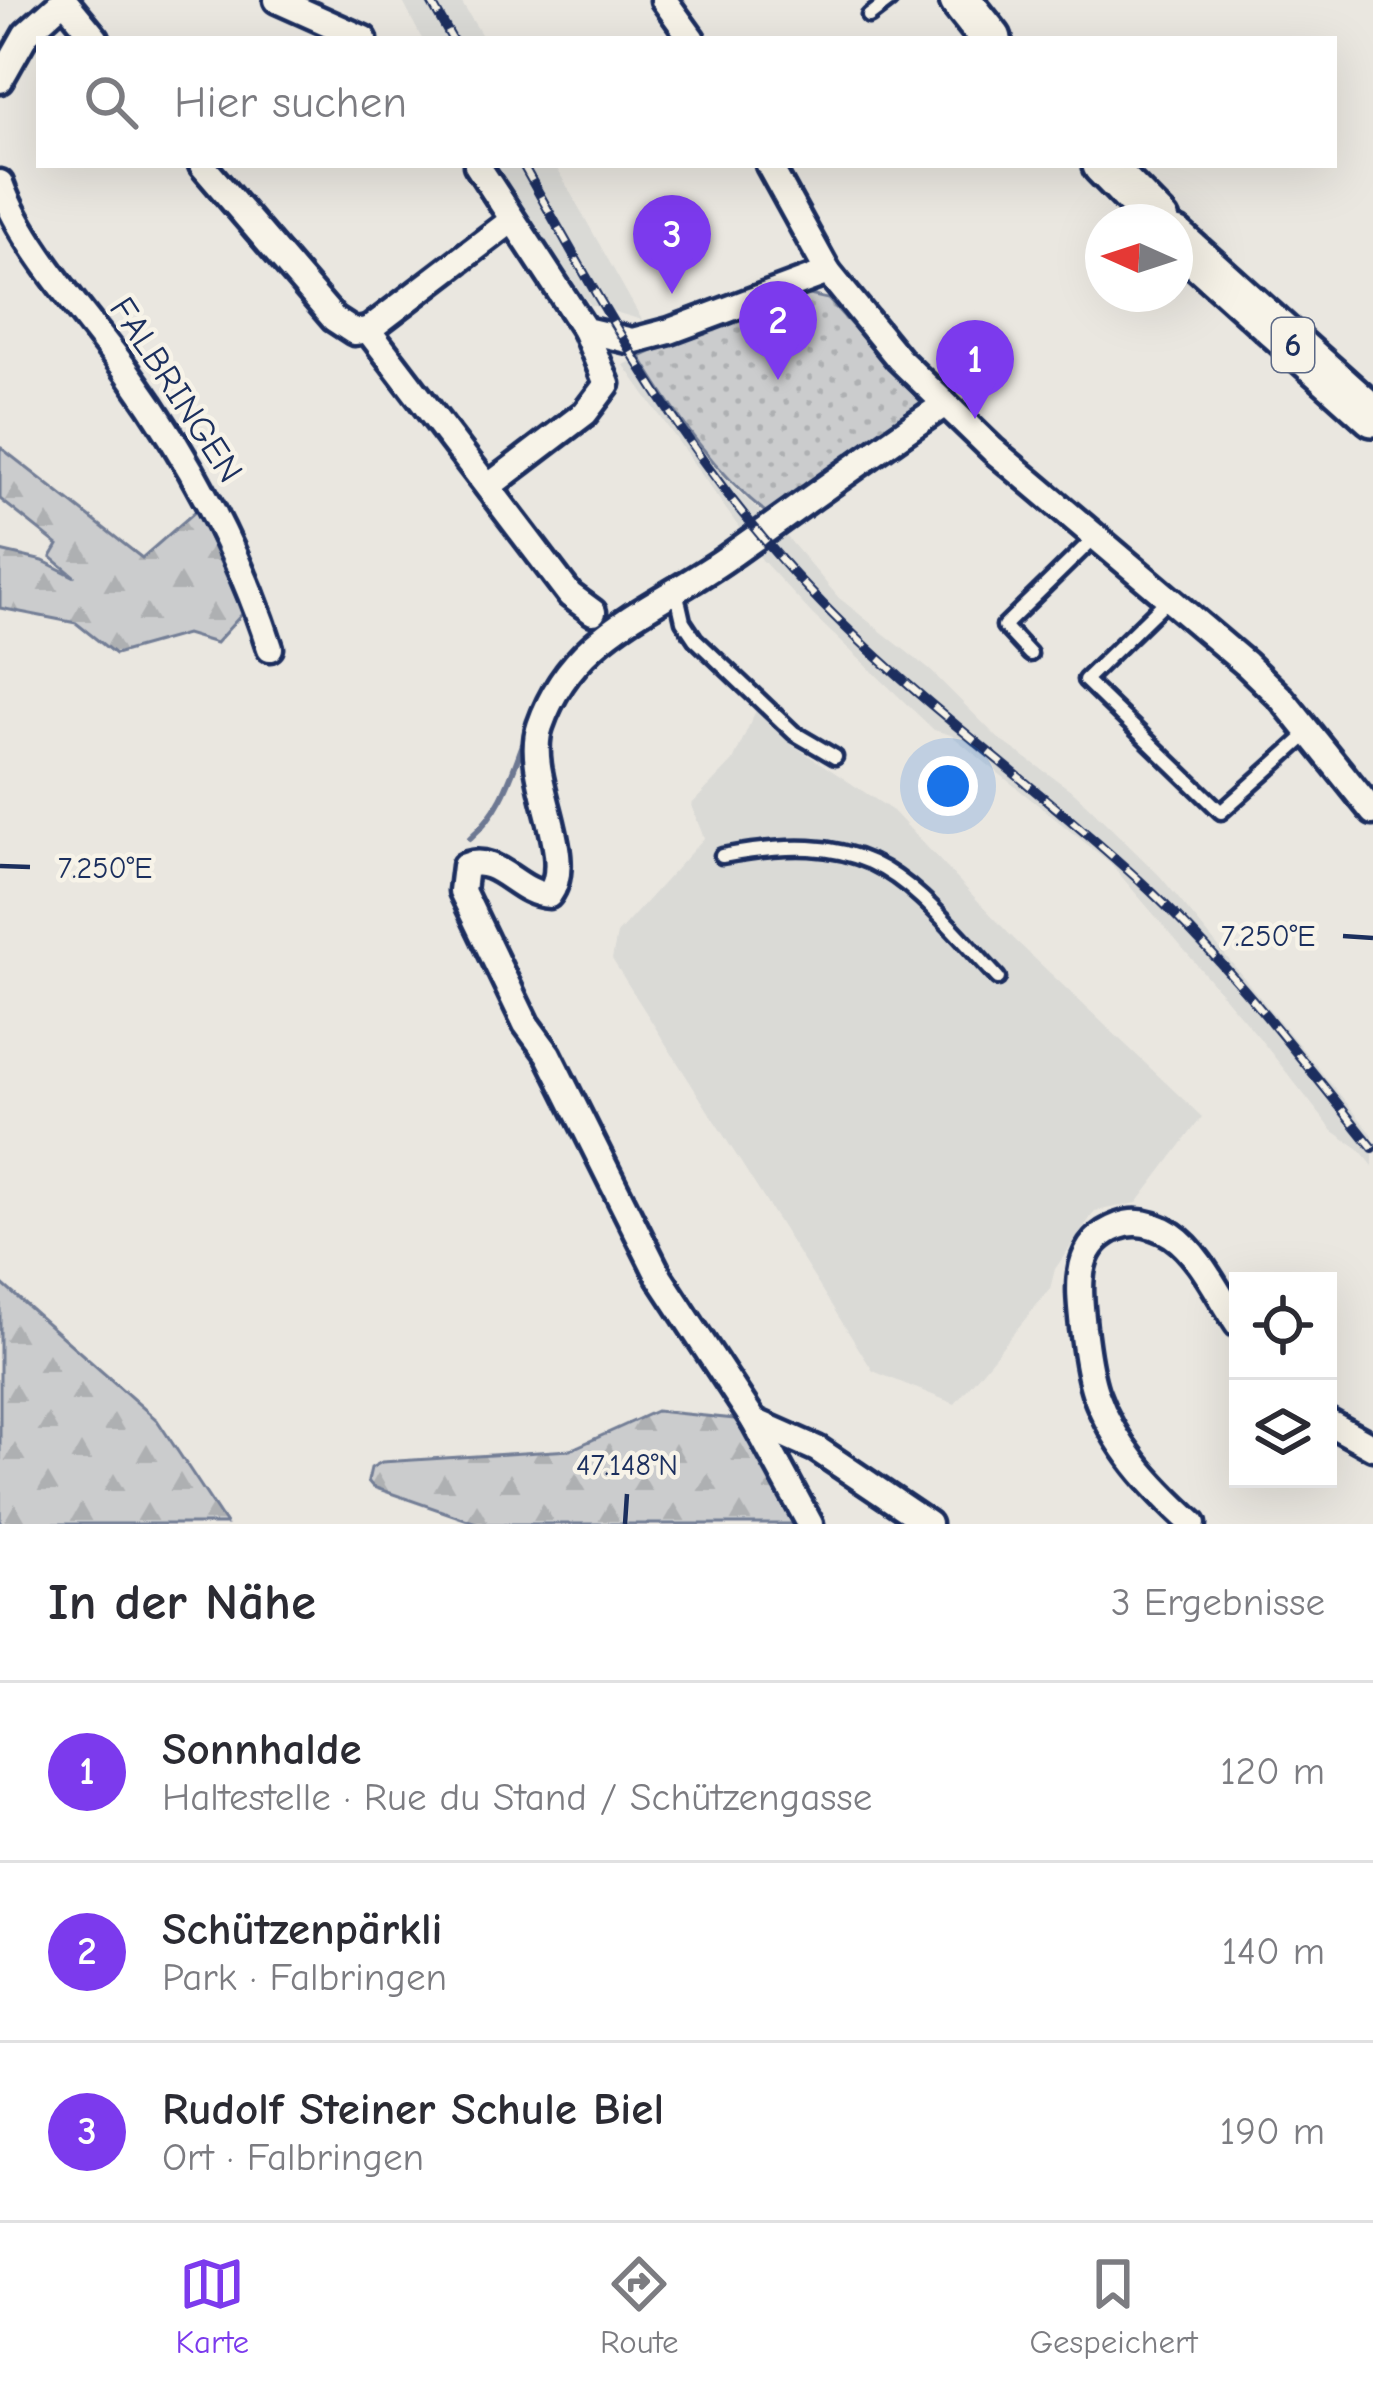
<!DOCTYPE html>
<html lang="de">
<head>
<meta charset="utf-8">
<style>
  body { margin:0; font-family:"Comic Neue",sans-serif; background:#f2f2f3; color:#2b2b33 }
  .controls { position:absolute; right:36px; bottom:36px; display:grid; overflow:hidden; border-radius:0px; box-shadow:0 12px 48px #0002 }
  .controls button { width:108px; height:108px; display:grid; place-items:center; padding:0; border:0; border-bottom:3px solid #e1e1e2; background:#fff; color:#2b2b33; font:60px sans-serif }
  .compass { position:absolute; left:1085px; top:204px; width:108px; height:108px; border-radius:50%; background:#fff; box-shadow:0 12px 48px #0002; rotate:273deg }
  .you { position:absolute; left:948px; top:786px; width:42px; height:42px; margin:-30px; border:9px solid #fff; border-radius:50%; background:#1a73e8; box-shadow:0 0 0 18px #1a73e833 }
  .badge { display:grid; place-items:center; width:78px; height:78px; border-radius:50%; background:#7c3aed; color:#fff; font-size:39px; font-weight:700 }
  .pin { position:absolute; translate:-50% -99px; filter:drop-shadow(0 3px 6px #0008) }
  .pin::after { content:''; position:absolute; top:63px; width:42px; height:36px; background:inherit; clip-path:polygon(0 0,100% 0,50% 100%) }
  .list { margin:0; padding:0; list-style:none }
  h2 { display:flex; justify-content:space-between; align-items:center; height:156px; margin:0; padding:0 48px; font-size:51px }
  h2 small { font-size:39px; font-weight:400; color:#7c7c81 }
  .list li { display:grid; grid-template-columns:78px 1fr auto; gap:36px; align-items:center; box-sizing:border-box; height:180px; padding:0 48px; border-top:3px solid #e1e1e2 }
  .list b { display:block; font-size:45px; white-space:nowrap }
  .list p { margin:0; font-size:39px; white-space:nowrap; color:#7c7c81 }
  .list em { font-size:39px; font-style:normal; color:#7c7c81 }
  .icon { flex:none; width:66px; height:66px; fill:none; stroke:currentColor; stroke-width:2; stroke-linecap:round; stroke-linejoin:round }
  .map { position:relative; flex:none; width:1373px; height:1524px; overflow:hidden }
  .search { position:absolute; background:#fff; box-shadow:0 12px 48px #0002; left:36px; right:36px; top:36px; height:132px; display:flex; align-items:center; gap:30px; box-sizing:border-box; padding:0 42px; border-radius:0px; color:#7c7c81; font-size:45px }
  .sheet { height:696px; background:#fff }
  nav { display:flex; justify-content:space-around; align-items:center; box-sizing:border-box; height:168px; border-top:3px solid #e1e1e2; background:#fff; font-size:33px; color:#7c7c81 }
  nav a { display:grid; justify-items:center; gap:6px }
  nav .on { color:#7c3aed }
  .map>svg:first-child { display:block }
  .built { fill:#dadad6 }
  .grass { fill:url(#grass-dots); stroke:#737e96; stroke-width:3 }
  .forest { fill:url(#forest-firs); stroke:#737e96; stroke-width:3 }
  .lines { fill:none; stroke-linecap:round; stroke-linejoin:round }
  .stream { stroke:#6d7892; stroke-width:6 }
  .lane-casing { stroke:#1b2f5e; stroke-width:21 }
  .street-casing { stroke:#1b2f5e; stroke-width:33 }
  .primary-casing { stroke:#1b2f5e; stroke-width:48 }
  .lane { stroke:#f7f3e8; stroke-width:12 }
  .street { stroke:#f7f3e8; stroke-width:24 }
  .primary { stroke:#f7f3e8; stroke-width:39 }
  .rail-casing { stroke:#1b2f5e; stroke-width:10 }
  .rail { stroke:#f7f3e8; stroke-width:6; stroke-dasharray:18; stroke-linecap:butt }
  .ticks { fill:none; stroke:#1b2f5e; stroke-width:4.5 }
  .labels { text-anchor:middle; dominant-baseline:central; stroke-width:9; stroke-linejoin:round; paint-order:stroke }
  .shield { fill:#f7f3e8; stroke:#5d6a87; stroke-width:3 }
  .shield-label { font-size:33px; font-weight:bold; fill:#1b2f5e }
  .street-label { font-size:36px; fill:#1b2f5e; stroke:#f7f3e8 }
  .ticks-label { font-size:30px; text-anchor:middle; fill:#1b2f5e; stroke:#f7f3e8; stroke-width:9; stroke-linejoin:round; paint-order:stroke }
</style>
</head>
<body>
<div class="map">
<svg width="1373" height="1524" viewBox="0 0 1373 1524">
  <defs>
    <pattern id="grass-dots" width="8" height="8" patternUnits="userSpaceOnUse" patternTransform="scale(3)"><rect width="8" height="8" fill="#cbcccd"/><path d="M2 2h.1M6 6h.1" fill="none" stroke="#aeb0b2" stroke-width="1.8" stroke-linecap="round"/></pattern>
    <pattern id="forest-firs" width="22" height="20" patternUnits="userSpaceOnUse" patternTransform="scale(3)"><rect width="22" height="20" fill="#cbcccd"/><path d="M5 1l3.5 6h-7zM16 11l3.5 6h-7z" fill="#aeb0b2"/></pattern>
  </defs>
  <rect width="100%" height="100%" fill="#eae7e0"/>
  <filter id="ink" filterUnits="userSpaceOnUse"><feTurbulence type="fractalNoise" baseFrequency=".00833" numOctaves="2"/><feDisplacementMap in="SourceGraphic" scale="24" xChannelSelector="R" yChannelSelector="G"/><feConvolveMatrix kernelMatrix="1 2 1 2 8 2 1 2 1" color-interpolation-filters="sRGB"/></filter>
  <g filter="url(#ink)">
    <g class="built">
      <polygon points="402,0 460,0 484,39 422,39"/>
      <polygon points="494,165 555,165 642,320 591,305 560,273"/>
      <polygon points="640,357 684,428 734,488 781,530 839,598 931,671 998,738 1075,793 1160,876 1373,1135 1373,1166 1359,1149 1333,1131 1257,1035 1109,862 951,735 934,730 813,615 762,560 624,365"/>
      <polygon points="757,708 799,749 893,811 1013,938 1202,1117 1137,1203 1095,1211 1055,1269 1050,1289 955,1404 873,1371 612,959 617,934 704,838 691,805 733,761"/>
    </g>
    <path class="grass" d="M786,290L828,299L922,403L769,515C713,471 677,417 640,357Z"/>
    <g class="forest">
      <polygon points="0,447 142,558 197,510 243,613 216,643 186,634 115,654 76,623 0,608 0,551 43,561 75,577 51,557 58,545 0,499"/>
      <polygon points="0,1282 157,1420 226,1524 0,1524"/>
      <polygon points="656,1411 754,1421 810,1524 479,1524 373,1487 368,1481 371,1468 382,1462 570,1450"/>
    </g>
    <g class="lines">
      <path class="stream" d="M470,838C500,812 510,780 523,744"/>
      <g class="lane-casing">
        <g id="lane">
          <polyline points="869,16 890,0"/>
          <polyline points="676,590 683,621 695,639 794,733 835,757"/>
          <polyline points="1168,599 1085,680 1221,812 1309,733"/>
          <polyline points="1030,654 1004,626 1095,537"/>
          <path d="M722,856C875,827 902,875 998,978"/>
        </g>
      </g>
      <g class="street-casing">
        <g id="street">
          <polyline points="64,0 96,39"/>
          <polyline points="277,0 364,39"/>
          <polyline points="664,0 692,39"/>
          <polyline points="0,80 26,34 64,0"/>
          <polyline points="202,165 334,319 354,332 368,330 570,595 593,612"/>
          <polyline points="477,165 585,330 632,341 670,331 828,272"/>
          <polyline points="769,165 828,272 899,359 993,450 1246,664 1282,699 1373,812"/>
          <path d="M0,183C24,250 86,315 128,373C187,455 239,551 270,648"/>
          <polyline points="368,330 511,221"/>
          <polyline points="489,486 585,413 607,384 585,330"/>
          <polyline points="754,1421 817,1449 928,1524"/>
          <polyline points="1328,1422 1373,1447"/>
          <path d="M810,1524L754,1421L660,1278L548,1054L526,1024L462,891L465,866C497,853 517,894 549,895C578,856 523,776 540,726C572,633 653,610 727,558C799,507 871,454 945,404"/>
          <path d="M1193,1524C1151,1486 1114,1446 1095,1392C1088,1371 1086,1350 1083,1328C1079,1288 1072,1243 1119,1226C1137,1219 1156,1225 1172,1235C1200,1254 1219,1296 1238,1324"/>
        </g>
      </g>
      <g class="primary-casing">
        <g id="primary">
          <polyline points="960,0 991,39"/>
          <polyline points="1103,165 1159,222"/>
          <polyline points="1175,238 1373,416"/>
        </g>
      </g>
      <use href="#lane" class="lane"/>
      <use href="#street" class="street"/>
      <use href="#primary" class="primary"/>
      <g class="rail-casing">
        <g id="rail">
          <polyline points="430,0 452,39"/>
          <path d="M523,165C608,316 691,467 812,593C912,699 1033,782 1140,881C1227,961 1299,1056 1373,1148"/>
        </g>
      </g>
      <use href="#rail" class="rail"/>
    </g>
  </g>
  <path class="ticks" d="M0,866L30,867M1343,936L1373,938M625,1524L627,1494"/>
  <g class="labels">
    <rect class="shield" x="1272" y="318" width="42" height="54" rx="9"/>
    <g class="shield-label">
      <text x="1293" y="345">6</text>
    </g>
    <g class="street-label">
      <text transform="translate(176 390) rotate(57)">FALBRINGEN</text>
    </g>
  </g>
  <g class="ticks-label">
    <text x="105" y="878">7.250°E</text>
    <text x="1268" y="946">7.250°E</text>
    <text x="627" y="1475">47.148°N</text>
  </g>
</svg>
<div class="controls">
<button><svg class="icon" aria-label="locate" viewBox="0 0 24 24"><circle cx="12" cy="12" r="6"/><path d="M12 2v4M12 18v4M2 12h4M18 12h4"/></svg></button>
<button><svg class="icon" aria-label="layers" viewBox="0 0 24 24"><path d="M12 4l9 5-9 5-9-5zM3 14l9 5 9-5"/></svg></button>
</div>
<svg class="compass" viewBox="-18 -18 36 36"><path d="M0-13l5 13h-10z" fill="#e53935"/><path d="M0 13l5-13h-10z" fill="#7c7c81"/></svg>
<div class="you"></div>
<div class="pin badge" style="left:975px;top:419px">1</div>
<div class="pin badge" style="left:778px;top:380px">2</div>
<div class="pin badge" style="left:672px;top:294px">3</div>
<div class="search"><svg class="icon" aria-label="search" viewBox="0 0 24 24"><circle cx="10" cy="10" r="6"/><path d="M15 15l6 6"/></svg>Hier suchen</div>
</div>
<section class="sheet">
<h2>In der Nähe<small>3 Ergebnisse</small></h2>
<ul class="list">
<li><span class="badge">1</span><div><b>Sonnhalde</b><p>Haltestelle · Rue du Stand / Schützengasse</p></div><em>120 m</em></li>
<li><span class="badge">2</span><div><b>Schützenpärkli</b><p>Park · Falbringen</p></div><em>140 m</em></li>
<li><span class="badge">3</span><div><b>Rudolf Steiner Schule Biel</b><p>Ort · Falbringen</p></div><em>190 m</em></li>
</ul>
</section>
<nav>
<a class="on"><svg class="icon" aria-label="map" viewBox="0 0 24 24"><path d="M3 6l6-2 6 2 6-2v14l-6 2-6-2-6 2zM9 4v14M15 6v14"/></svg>Karte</a>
<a><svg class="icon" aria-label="directions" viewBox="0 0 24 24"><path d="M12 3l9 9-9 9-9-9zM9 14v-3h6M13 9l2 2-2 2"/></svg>Route</a>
<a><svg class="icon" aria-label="saved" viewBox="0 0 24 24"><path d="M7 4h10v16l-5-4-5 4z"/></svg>Gespeichert</a>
</nav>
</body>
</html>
